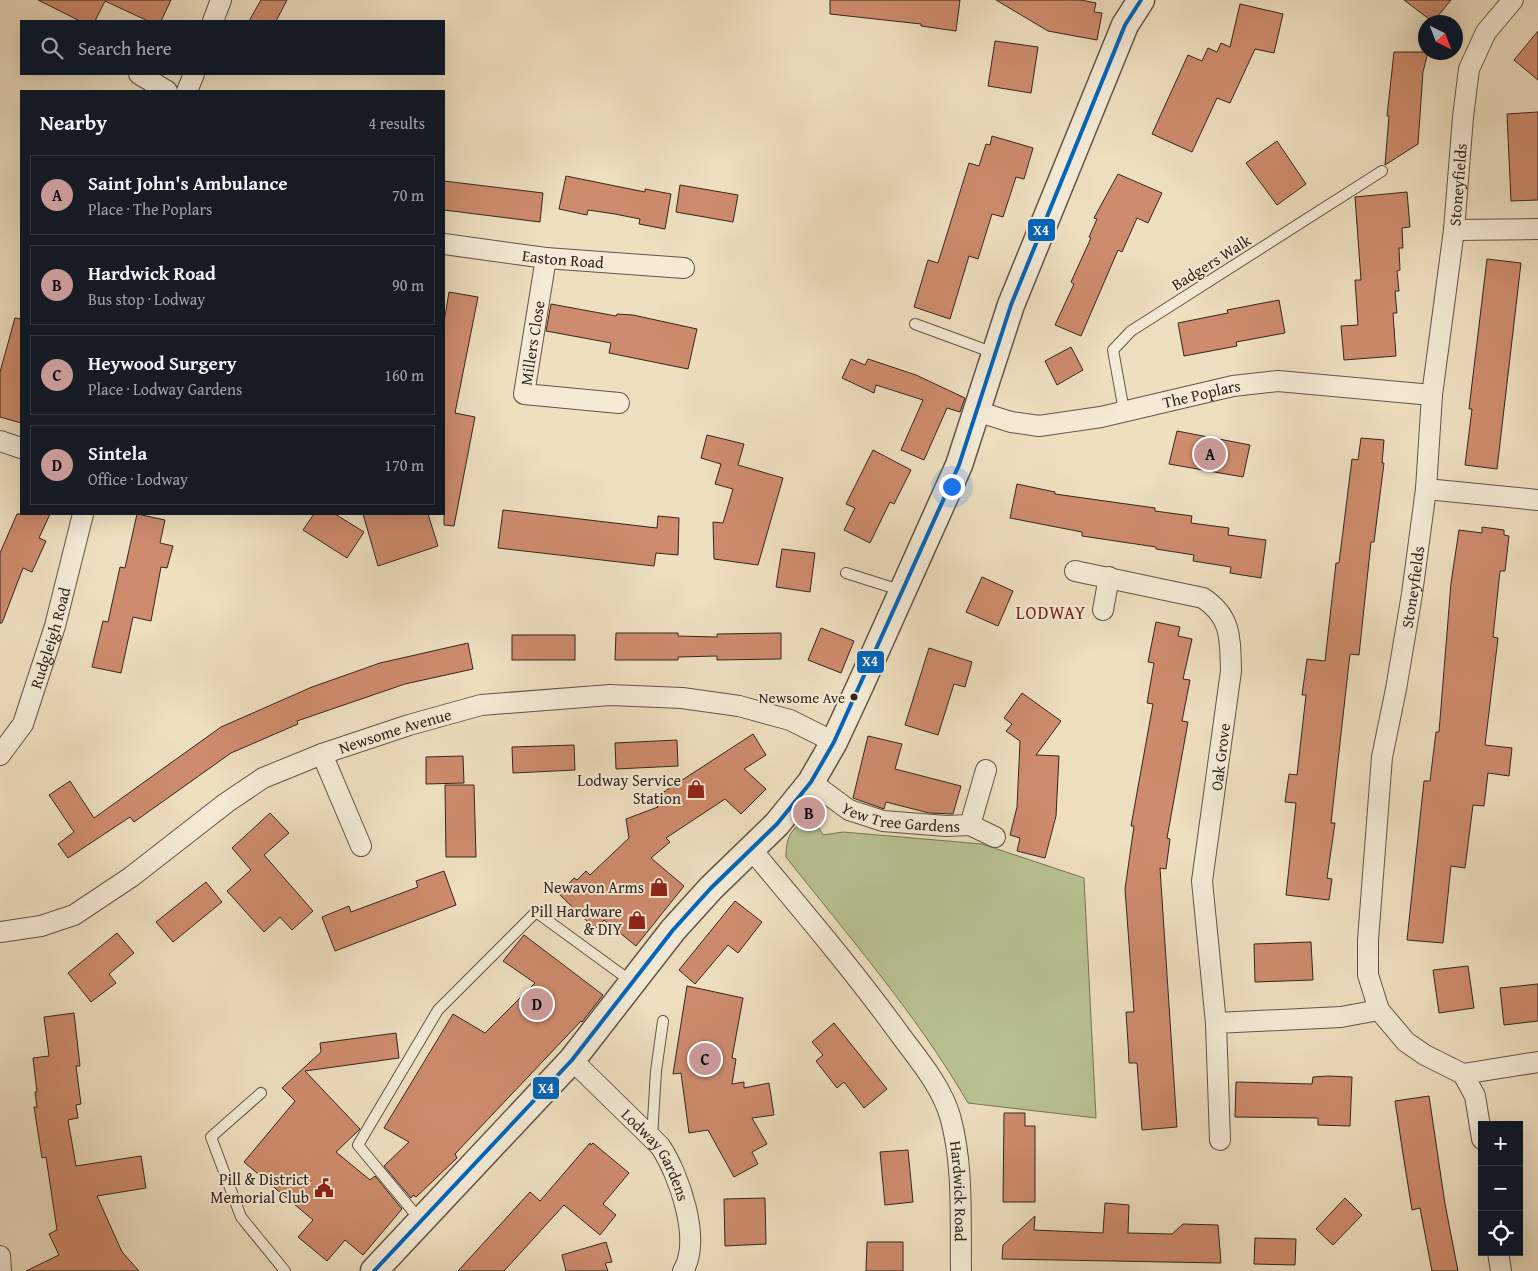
<!DOCTYPE html>
<html lang="en">
<head>
<meta charset="utf-8">
<style>
  body { margin:0; font-family:"Gentium Book Plus",serif; background:#20242c; color:#f1f3f6 }
  .controls { position:absolute; right:15px; bottom:15px; display:grid; overflow:hidden; border-radius:0px; box-shadow:0 5px 20px #0002 }
  .controls button { width:45px; height:45px; display:grid; place-items:center; padding:0; border:0; border-bottom:1px solid #363941; background:#171b24; color:#f1f3f6; font:25px sans-serif }
  .compass { position:absolute; left:1418px; top:15px; width:45px; height:45px; border-radius:50%; background:#171b24; box-shadow:0 5px 20px #0002; rotate:138deg }
  .you { position:absolute; left:951px; top:486px; width:18px; height:18px; margin:-12px; border:4px solid #fff; border-radius:50%; background:#1a73e8; box-shadow:0 0 0 8px #1a73e833 }
  .badge { display:grid; place-items:center; width:32px; height:32px; border-radius:50%; background:#c59692; color:#111; font-size:16px; font-weight:700 }
  .pin { position:absolute; translate:-50% -50%; border:2px solid #fff; box-shadow:0 1px 5px #0006 }
  .list { margin:0; padding:0; list-style:none }
  h2 { display:flex; justify-content:space-between; align-items:center; height:65px; margin:0; padding:0 20px; font-size:21px }
  h2 small { font-size:16px; font-weight:400; color:#9ea1a6 }
  .list li { display:grid; grid-template-columns:32px 1fr auto; gap:15px; align-items:center; box-sizing:border-box; height:80px; margin:0 10px 10px; padding:0 10px; border:1px solid #363941; border-radius:0px }
  .list b { display:block; font-size:19px; white-space:nowrap }
  .list p { margin:0; font-size:16px; white-space:nowrap; color:#9ea1a6 }
  .list em { font-size:16px; font-style:normal; color:#9ea1a6 }
  .icon { flex:none; width:28px; height:28px; fill:none; stroke:currentColor; stroke-width:2; stroke-linecap:round; stroke-linejoin:round }
  .map { position:relative; flex:none; width:1538px; height:1271px; overflow:hidden }
  .search { position:absolute; background:#171b24; box-shadow:0 5px 20px #0002; left:20px; top:20px; width:425px; height:55px; display:flex; align-items:center; gap:12px; box-sizing:border-box; padding:0 18px; border-radius:0px; color:#9ea1a6; font-size:19px }
  .panel { position:absolute; background:#171b24; box-shadow:0 5px 20px #0002; left:20px; top:90px; width:425px; height:425px; border-radius:0px }
  .map>svg:first-child { display:block }
  .green { fill:#b9c292; stroke:#767459 }
  .building { fill:#ce8b6d; stroke:#332620 }
  .lines { fill:none; stroke-linecap:round; stroke-linejoin:round }
  .service-casing { stroke:#625448; stroke-width:12 }
  .minor-casing { stroke:#625448; stroke-width:22 }
  .tertiary-casing { stroke:#625448; stroke-width:29 }
  .service { stroke:#f4ead5; stroke-width:10 }
  .minor { stroke:#f4ead5; stroke-width:20 }
  .tertiary { stroke:#f4ead5; stroke-width:26 }
  .bus-1-casing { stroke:#f4ead5; stroke-width:8 }
  .bus-1 { stroke:#0065bd; stroke-width:4 }
  .bus-dot { fill:#332620; stroke:#f4ead5; stroke-width:2 }
  .labels { text-anchor:middle; dominant-baseline:central; stroke-width:4; stroke-linejoin:round; paint-order:stroke }
  .bus-label { font-size:15px; fill:#332620; stroke:#f4ead5; text-anchor:end }
  .street-label { font-size:16px; fill:#332620; stroke:#f4ead5 }
  .poi-label { font-size:16px; fill:#332620; stroke:#f4ead5; text-anchor:end }
  .neighbourhood-label { font-size:18px; letter-spacing:1px; fill:#7a1f14; stroke:#f4ead5 }
  .line-badge { stroke:#f4ead5; stroke-width:2 }
  .badge-label { font-size:14px; text-anchor:middle; font-weight:bold; fill:#fff }
</style>
</head>
<body>
<div class="map">
<svg width="1538" height="1271" viewBox="0 0 1538 1271">
  <rect width="100%" height="100%" fill="#eedfbf"/>
  <filter id="stains"><feTurbulence type="fractalNoise" baseFrequency=".004" numOctaves="4"/><feColorMatrix values="0 0 0 0 .2 0 0 0 0 .09 0 0 0 0 .02 0 0 0 .5 -.17"/></filter>
  <radialGradient id="worn" r=".72"><stop offset=".6" stop-color="#630" stop-opacity="0"/><stop offset="1" stop-color="#630" stop-opacity=".3"/></radialGradient>
  <path class="green" d="M813,818L823,835L843,832L982,844L1084,878L1096,1118L968,1103C917,1015 849,937 786,857C786,835 792,826 813,818Z"/>
  <g class="building">
    <polygon points="38,0 171,0 161,21 148,21 105,1 95,21 80,21"/>
    <polygon points="261,0 287,0 276,21 249,21"/>
    <polygon points="830,0 960,0 956,31 921,26 921,24 830,14"/>
    <polygon points="996,0 1081,0 1096,3 1094,12 1102,13 1097,40 1048,31"/>
    <polygon points="1404,0 1451,0 1433,22"/>
    <polygon points="1240,4 1283,14 1274,53 1255,49 1230,103 1217,98 1192,152 1152,134 1188,55 1202,61 1208,48 1217,52 1221,43 1230,47"/>
    <polygon points="1538,31 1538,80 1514,60"/>
    <polygon points="995,41 1038,47 1031,93 988,86"/>
    <polygon points="1394,52 1428,52 1423,72 1418,144 1385,165 1389,116 1387,116"/>
    <polygon points="1538,112 1538,200 1511,201 1507,114"/>
    <polygon points="992,136 1033,148 1024,179 1016,177 1003,217 992,214 978,259 969,256 950,319 914,307 928,260 938,263 969,163 979,166 986,144 990,145"/>
    <polygon points="1277,141 1306,184 1277,205 1246,163"/>
    <polygon points="1118,174 1162,193 1148,223 1137,218 1122,252 1118,250 1081,336 1055,325 1074,284 1071,282 1091,238 1089,237 1097,219 1094,218"/>
    <polygon points="566,176 645,192 645,189 671,194 665,229 639,224 640,219 615,214 588,210 587,215 559,209"/>
    <polygon points="444,181 543,193 540,222 444,210"/>
    <polygon points="680,185 738,195 733,222 676,212"/>
    <polygon points="1407,192 1410,227 1402,228 1403,248 1399,248 1400,270 1397,271 1399,291 1395,291 1397,313 1393,313 1396,356 1344,360 1341,326 1358,325 1355,280 1361,280 1355,197"/>
    <polygon points="1487,259 1521,263 1497,469 1465,465 1472,409 1469,409"/>
    <polygon points="449,292 478,297 455,413 475,417 454,526 444,525 444,322"/>
    <polygon points="1279,300 1285,333 1236,342 1237,346 1184,356 1178,323 1228,313 1227,310"/>
    <polygon points="551,304 616,316 617,314 633,315 697,329 688,369 609,353 611,343 546,331"/>
    <polygon points="15,318 21,319 21,423 0,417 0,372"/>
    <polygon points="1071,347 1083,370 1057,385 1045,361"/>
    <polygon points="851,359 865,365 868,359 916,375 965,398 960,412 947,408 924,460 901,450 923,400 876,385 874,393 842,378"/>
    <polygon points="1177,431 1250,445 1243,477 1169,464"/>
    <polygon points="707,435 744,444 738,465 783,478 758,565 714,559 713,522 723,523 733,489 715,484 721,464 701,458"/>
    <polygon points="1361,438 1384,440 1382,463 1384,463 1374,542 1371,542 1359,655 1350,654 1331,823 1335,823 1327,878 1332,879 1329,900 1286,895 1296,803 1285,802 1289,774 1297,775 1306,695 1302,695 1307,659 1325,661 1336,563 1339,563 1352,459 1358,460"/>
    <polygon points="873,450 911,470 894,504 890,502 870,543 844,530 855,508 846,504"/>
    <polygon points="1017,484 1055,492 1055,494 1155,508 1155,511 1192,516 1191,523 1229,528 1228,535 1266,540 1261,578 1230,573 1231,567 1193,561 1194,555 1156,549 1156,547 1082,536 1082,532 1010,518"/>
    <polygon points="503,510 657,528 658,516 679,518 678,555 656,553 654,566 498,548"/>
    <polygon points="17,514 50,514 39,538 46,541 32,572 23,568 2,623 0,623 0,553"/>
    <polygon points="137,514 165,520 160,543 173,546 167,568 161,567 151,621 133,617 121,673 92,667 103,621 108,622 120,567 125,568"/>
    <polygon points="314,514 335,514 364,532 347,558 303,530"/>
    <polygon points="363,514 428,514 438,546 378,566"/>
    <polygon points="1482,527 1504,530 1504,535 1509,536 1505,571 1500,571 1493,637 1498,638 1485,745 1512,748 1509,776 1488,773 1484,806 1473,805 1465,868 1451,866 1443,943 1407,940 1424,781 1430,781 1436,732 1439,732 1451,583 1459,530 1482,533"/>
    <polygon points="782,549 815,553 810,592 776,587"/>
    <polygon points="982,577 1013,591 998,626 966,612"/>
    <polygon points="1156,622 1180,627 1178,636 1192,639 1183,679 1190,680 1182,721 1188,722 1167,838 1170,839 1166,869 1160,868 1177,1127 1142,1130 1137,1063 1129,1063 1128,1043 1126,1012 1134,1012 1125,889 1134,826 1131,826 1153,704 1147,703 1154,663 1148,662"/>
    <polygon points="821,628 854,641 841,673 808,660"/>
    <polygon points="616,633 678,633 678,636 717,637 717,634 781,633 781,659 717,660 717,656 678,657 678,660 615,660"/>
    <rect x="512" y="635" width="63" height="25"/>
    <polygon points="468,643 473,669 405,684 297,721 298,724 231,753 134,822 130,817 68,858 58,844 74,832 49,795 70,781 94,818 221,727 312,687 380,663"/>
    <polygon points="929,648 972,662 965,687 954,684 938,735 905,725"/>
    <polygon points="1022,693 1061,721 1036,755 1059,756 1056,816 1045,858 1017,851 1020,838 1010,835 1017,807 1020,741 1006,731 1012,724 1004,718"/>
    <polygon points="753,734 766,755 744,769 766,789 741,814 725,799 666,838 670,842 651,858 684,886 636,946 604,920 595,929 559,894 574,878 577,880 586,871 590,875 629,838 626,819 658,807 653,799"/>
    <polygon points="868,736 902,744 895,769 961,786 953,814 929,813 886,802 884,809 853,798"/>
    <polygon points="677,740 678,766 616,769 615,743"/>
    <polygon points="574,745 575,770 513,773 512,747"/>
    <polygon points="463,756 464,783 426,784 426,757"/>
    <polygon points="445,785 474,785 476,857 446,857"/>
    <polygon points="270,813 289,833 264,855 313,911 292,930 280,917 264,932 227,891 251,870 232,848"/>
    <polygon points="444,871 456,905 335,951 322,917 349,906 351,912 418,887 416,881"/>
    <polygon points="206,882 222,902 173,942 156,922"/>
    <polygon points="735,901 762,922 738,953 728,945 695,984 679,970"/>
    <polygon points="117,933 134,953 109,974 116,983 91,1002 68,973"/>
    <polygon points="524,935 603,995 582,1022 581,1021 455,1154 457,1158 416,1197 413,1195 411,1198 384,1166 409,1142 384,1128 453,1014 485,1033 535,983 503,961"/>
    <polygon points="1311,942 1313,980 1255,982 1254,944"/>
    <polygon points="1468,966 1474,1008 1439,1013 1433,970"/>
    <polygon points="1538,984 1538,1021 1504,1025 1500,988"/>
    <polygon points="687,986 743,998 732,1058 736,1059 732,1084 744,1082 744,1088 769,1083 774,1115 752,1118 767,1144 752,1152 758,1164 734,1177 708,1130 689,1133 681,1073 673,1074"/>
    <polygon points="74,1013 80,1066 76,1066 81,1104 76,1105 78,1118 68,1120 76,1166 141,1156 146,1188 97,1196 122,1252 139,1271 26,1271 59,1255 49,1234 57,1230 46,1157 42,1158 34,1107 37,1107 35,1092 37,1092 33,1058 49,1056 44,1017"/>
    <polygon points="834,1023 887,1089 864,1108 844,1082 837,1088 816,1061 823,1055 812,1042"/>
    <polygon points="396,1033 399,1058 305,1071 360,1129 336,1152 370,1180 375,1176 402,1209 363,1255 345,1240 327,1261 298,1237 313,1220 244,1162 295,1101 282,1088 321,1052 320,1043"/>
    <polygon points="1328,1076 1352,1077 1350,1126 1318,1125 1318,1118 1235,1117 1236,1082 1312,1084 1313,1077"/>
    <polygon points="1429,1096 1445,1204 1458,1271 1432,1271 1420,1208 1412,1210 1403,1154 1395,1101"/>
    <polygon points="1004,1113 1025,1113 1025,1126 1035,1126 1035,1202 1003,1202"/>
    <polygon points="590,1143 591,1145 593,1143 629,1173 603,1204 616,1215 600,1235 564,1205 504,1271 458,1271 530,1192 540,1201"/>
    <polygon points="908,1150 913,1202 885,1205 880,1152"/>
    <polygon points="765,1198 766,1244 725,1246 724,1199"/>
    <polygon points="1345,1198 1362,1215 1333,1245 1316,1229"/>
    <polygon points="1105,1203 1129,1205 1128,1233 1172,1234 1183,1224 1218,1225 1221,1263 1002,1259 1003,1245 1035,1216 1034,1230 1103,1233"/>
    <polygon points="1255,1238 1296,1239 1295,1265 1254,1264"/>
    <polygon points="606,1242 612,1262 605,1263 608,1271 566,1271 562,1255"/>
    <polygon points="867,1242 903,1242 903,1271 866,1271"/>
  </g>
  <g class="lines">
    <g class="service-casing">
      <g id="service">
        <polyline points="915,324 994,353"/>
        <polyline points="1124,411 1113,350 1131,331 1382,171"/>
        <polyline points="846,573 903,591"/>
        <polyline points="261,1093 211,1137 241,1217 285,1271"/>
        <polyline points="652,1137 656,1071 663,1021"/>
        <polyline points="421,1221 358,1145 438,1010 536,912 632,982"/>
      </g>
    </g>
    <g class="minor-casing">
      <g id="minor">
        <polyline points="213,21 221,0"/>
        <polyline points="139,74 167,91"/>
        <polyline points="187,91 194,74"/>
        <polyline points="1454,230 1538,229"/>
        <path id="s1" d="M444,244L546,258L684,268"/>
        <polyline points="546,258 524,394 619,403"/>
        <path id="s2" d="M976,411L1011,422L1039,426L1101,417L1233,386L1278,381L1432,395"/>
        <polyline points="0,441 21,448"/>
        <polyline points="1426,489 1538,500"/>
        <path d="M1075,571L1203,598C1232,617 1230,639 1231,671L1202,881L1216,1023"/>
        <polyline points="1103,610 1109,577"/>
        <polyline points="322,754 361,846"/>
        <path id="s3" d="M0,755L23,724L55,626L83,514"/>
        <path id="s4" d="M811,782L849,810L883,821L946,826L970,825L995,837"/>
        <polyline points="970,825 986,770"/>
        <path id="s5" d="M751,849C802,910 854,971 901,1036C919,1060 941,1086 950,1116C964,1166 960,1220 961,1271"/>
        <path id="s6" d="M0,932L41,926L74,915L131,877L226,803L263,778L322,754L409,725L481,705L610,695L682,698L739,706L790,720L834,742"/>
        <path id="s7" d="M572,1060L660,1146C679,1174 702,1240 683,1271"/>
        <polyline points="1463,1074 1538,1062"/>
        <path id="s8" d="M1482,1139L1475,1096L1463,1074L1425,1055L1406,1042L1379,1010L1368,975V940L1382,757L1396,689L1412,594L1426,489L1432,395L1454,230L1463,117L1469,69L1486,32L1513,0"/>
        <polyline points="1220,1140 1216,1023 1341,1017 1379,1010"/>
        <polyline points="1498,1252 1501,1271"/>
        <polyline points="0,1256 1,1271"/>
      </g>
    </g>
    <g class="tertiary-casing">
      <polyline id="tertiary" points="374,1271 572,1060 673,930 711,888 777,824 811,782 834,742 860,686 959,465 1011,305 1125,25 1141,0"/>
    </g>
    <use href="#service" class="service"/>
    <use href="#minor" class="minor"/>
    <use href="#tertiary" class="tertiary"/>
    <g class="bus-1-casing">
      <polyline id="bus-1" points="374,1271 572,1060 673,930 711,888 777,824 811,782 834,742 959,465 1011,305 1125,25 1141,0"/>
    </g>
    <use href="#bus-1" class="bus-1"/>
  </g>
  <defs>
    <g id="shop-bare" transform="scale(1.5)"><path d="M-5-2.5h2.3a2.7 3.5 0 0 1 5.4 0H5L5.5 6h-11ZM-1.5-2.5h3a1.5 2.3 0 0 0-3 0Z" fill="#8f2418" stroke="#f4ead5" stroke-width="2.5" paint-order="stroke"/></g>
    <g id="civic-bare" transform="scale(1.5)"><path d="M-.6-6.5H3V-4.5H.6V-3L4-1V1h2V6H-6V1h2V-1L-.6-3ZM-1.2 2.5V6h2.4V2.5Z" fill="#8f2418" stroke="#f4ead5" stroke-width="2.5" paint-order="stroke"/></g>
  </defs>
  <g fill-rule="evenodd">
    <use href="#shop-bare" x="696" y="789"/>
    <use href="#shop-bare" x="659" y="887"/>
    <use href="#shop-bare" x="637" y="920"/>
    <use href="#civic-bare" x="324" y="1188"/>
  </g>
  <circle class="bus-dot" cx="854" cy="697" r="4.5"/>
  <g class="labels">
    <g class="bus-label">
      <text x="845" y="697">Newsome Ave</text>
    </g>
    <g class="street-label">
      <text stroke="none"><textPath href="#s8" startOffset="1009">Stoneyfields</textPath></text>
      <text stroke="none"><textPath href="#s1" startOffset="120">Easton Road</textPath></text>
      <text transform="translate(1211 262) rotate(-32)">Badgers Walk</text>
      <text transform="translate(532 343) rotate(-81)">Millers Close</text>
      <text stroke="none"><textPath href="#s2" startOffset="231">The Poplars</textPath></text>
      <text stroke="none"><textPath href="#s8" startOffset="604">Stoneyfields</textPath></text>
      <text stroke="none"><textPath href="#s3" startOffset="129">Rudgleigh Road</textPath></text>
      <text stroke="none"><textPath href="#s6" startOffset="450">Newsome Avenue</textPath></text>
      <text transform="translate(1220 757) rotate(-83)">Oak Grove</text>
      <text stroke="none"><textPath href="#s4" startOffset="100">Yew Tree Gardens</textPath></text>
      <text stroke="none"><textPath href="#s7" startOffset="128">Lodway Gardens</textPath></text>
      <text stroke="none"><textPath href="#s5" startOffset="410">Hardwick Road</textPath></text>
    </g>
    <g class="poi-label">
      <text x="681" y="780">Lodway Service<tspan x="681" dy="18">Station</tspan></text>
      <text x="644" y="887">Newavon Arms</text>
      <text x="622" y="911">Pill Hardware<tspan x="622" dy="18">&amp; DIY</tspan></text>
      <text x="309" y="1179">Pill &amp; District<tspan x="309" dy="18">Memorial Club</tspan></text>
    </g>
    <g class="neighbourhood-label">
      <text x="1051" y="612">LODWAY</text>
    </g>
  </g>
  <g class="line-badge">
    <rect x="1027" y="218" width="29" height="24" rx="5" fill="#0065bd"/>
    <rect x="856" y="650" width="29" height="24" rx="5" fill="#0065bd"/>
    <rect x="532" y="1076" width="28" height="24" rx="5" fill="#0065bd"/>
  </g>
  <g class="badge-label">
    <text x="1041" y="235">X4</text>
    <text x="870" y="666">X4</text>
    <text x="546" y="1093">X4</text>
  </g>
  <rect width="100%" height="100%" filter="url(#stains)"/>
  <rect width="100%" height="100%" fill="url(#worn)"/>
</svg>
<div class="controls">
<button>+</button>
<button>−</button>
<button><svg class="icon" aria-label="locate" viewBox="0 0 24 24"><circle cx="12" cy="12" r="6"/><path d="M12 2v4M12 18v4M2 12h4M18 12h4"/></svg></button>
</div>
<svg class="compass" viewBox="-18 -18 36 36"><path d="M0-13l5 13h-10z" fill="#e53935"/><path d="M0 13l5-13h-10z" fill="#9ea1a6"/></svg>
<div class="you"></div>
<div class="pin badge" style="left:1210px;top:454px">A</div>
<div class="pin badge" style="left:809px;top:813px">B</div>
<div class="pin badge" style="left:705px;top:1059px">C</div>
<div class="pin badge" style="left:537px;top:1004px">D</div>
<div class="search"><svg class="icon" aria-label="search" viewBox="0 0 24 24"><circle cx="10" cy="10" r="6"/><path d="M15 15l6 6"/></svg>Search here</div>
<section class="panel">
<h2>Nearby<small>4 results</small></h2>
<ul class="list">
<li><span class="badge">A</span><div><b>Saint John's Ambulance</b><p>Place · The Poplars</p></div><em>70 m</em></li>
<li><span class="badge">B</span><div><b>Hardwick Road</b><p>Bus stop · Lodway</p></div><em>90 m</em></li>
<li><span class="badge">C</span><div><b>Heywood Surgery</b><p>Place · Lodway Gardens</p></div><em>160 m</em></li>
<li><span class="badge">D</span><div><b>Sintela</b><p>Office · Lodway</p></div><em>170 m</em></li>
</ul>
</section>
</div>
</body>
</html>
